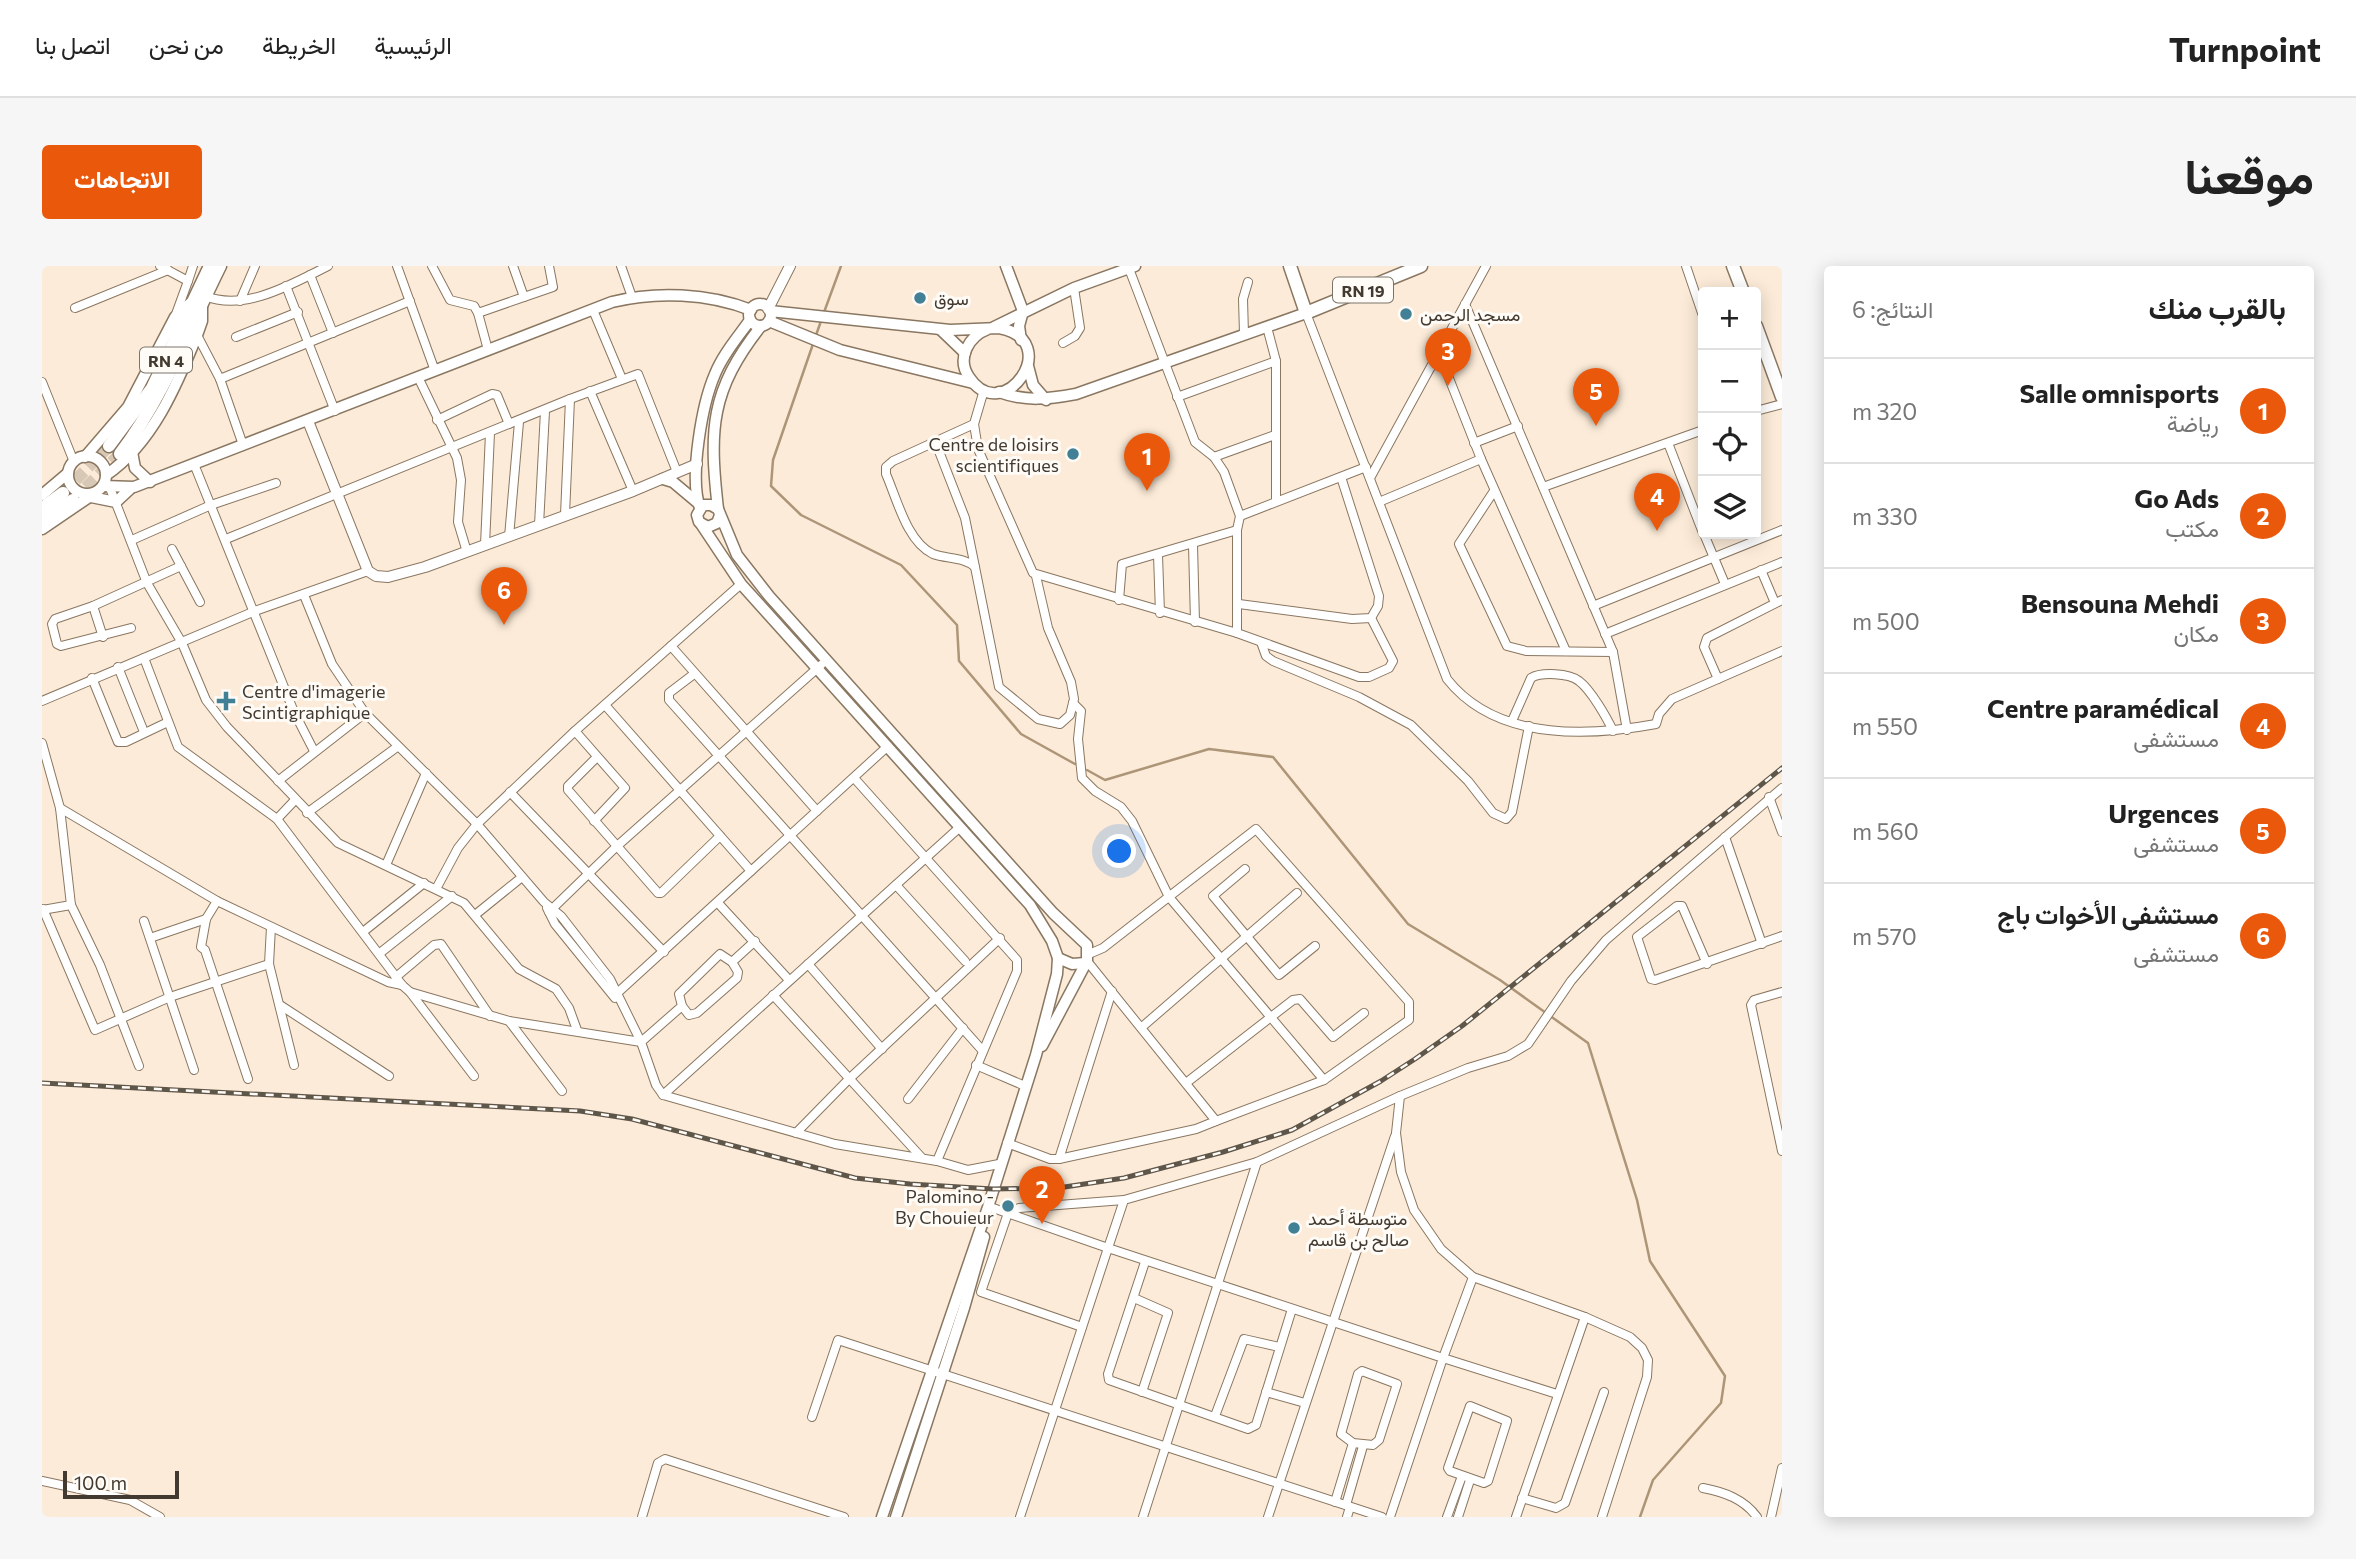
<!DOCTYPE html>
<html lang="ar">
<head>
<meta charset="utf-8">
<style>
  body { margin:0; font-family:Commissioner,Vazirmatn,sans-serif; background:#f6f6f6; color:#222; direction:rtl }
  .controls { position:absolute; right:21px; top:21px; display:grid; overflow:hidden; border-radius:7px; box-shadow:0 4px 18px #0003 }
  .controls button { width:63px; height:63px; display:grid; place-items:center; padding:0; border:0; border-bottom:2px solid #e0e0e0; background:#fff; color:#222; font:35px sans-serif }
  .scale { position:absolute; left:21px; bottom:18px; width:116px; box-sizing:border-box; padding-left:7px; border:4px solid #423a30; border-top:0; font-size:19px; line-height:24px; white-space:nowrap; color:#423a30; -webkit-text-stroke:5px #fffbf6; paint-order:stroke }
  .you { position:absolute; left:1078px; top:586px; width:24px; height:24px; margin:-18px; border:5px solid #fff; border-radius:50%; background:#1a73e8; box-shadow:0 0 0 10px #1a73e833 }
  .badge { display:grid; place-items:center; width:46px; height:46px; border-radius:50%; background:#ea580c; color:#fff; font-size:23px; font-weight:700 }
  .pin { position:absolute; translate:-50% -58px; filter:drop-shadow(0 2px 4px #0008) }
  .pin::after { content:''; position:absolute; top:37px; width:24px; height:21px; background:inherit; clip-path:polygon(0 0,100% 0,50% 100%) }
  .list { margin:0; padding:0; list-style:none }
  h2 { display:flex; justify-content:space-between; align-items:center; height:91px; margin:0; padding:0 28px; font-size:30px }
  h2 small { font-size:23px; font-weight:400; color:#767676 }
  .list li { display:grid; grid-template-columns:46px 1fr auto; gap:21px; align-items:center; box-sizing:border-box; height:105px; padding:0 28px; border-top:2px solid #e0e0e0 }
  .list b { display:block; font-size:26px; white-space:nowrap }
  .list p { margin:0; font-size:23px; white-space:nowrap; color:#767676 }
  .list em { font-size:23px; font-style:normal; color:#767676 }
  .icon { flex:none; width:38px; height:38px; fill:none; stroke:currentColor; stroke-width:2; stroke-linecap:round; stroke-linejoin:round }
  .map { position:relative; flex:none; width:1740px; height:1251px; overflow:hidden; direction:ltr; border-radius:7px }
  header { display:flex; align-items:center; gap:42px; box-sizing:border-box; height:98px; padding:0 35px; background:#fff; border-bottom:2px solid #e0e0e0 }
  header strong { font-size:33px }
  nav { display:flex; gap:38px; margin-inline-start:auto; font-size:24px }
  .intro { display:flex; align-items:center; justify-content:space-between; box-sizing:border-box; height:168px; padding:0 42px }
  h1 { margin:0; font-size:49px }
  .button { padding:18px 32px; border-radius:7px; background:#ea580c; color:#fff; font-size:24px; font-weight:700 }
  main { display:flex; gap:42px; padding:0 42px }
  aside { flex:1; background:#fff; border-radius:7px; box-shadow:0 4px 18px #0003 }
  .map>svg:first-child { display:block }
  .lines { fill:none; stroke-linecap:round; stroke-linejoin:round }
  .stream { stroke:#ad9578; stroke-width:2.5 }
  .trunk-tunnel { stroke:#d7c8b6; stroke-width:12; stroke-dasharray:12 6; stroke-linecap:butt }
  .minor-casing { stroke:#8a7761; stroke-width:10 }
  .tertiary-casing { stroke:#8a7761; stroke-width:12 }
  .secondary-casing { stroke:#8a7761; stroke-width:13 }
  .primary-casing { stroke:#8a7761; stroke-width:15 }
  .trunk-casing { stroke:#8a7761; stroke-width:15 }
  .minor { stroke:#fff; stroke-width:8 }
  .tertiary { stroke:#fff; stroke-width:10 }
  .secondary { stroke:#fff; stroke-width:10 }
  .primary { stroke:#fff; stroke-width:12 }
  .trunk { stroke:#fff; stroke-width:12 }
  .rail-casing { stroke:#5f564a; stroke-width:5 }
  .rail { stroke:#fffbf6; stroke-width:2.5; stroke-dasharray:8; stroke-linecap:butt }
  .poi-dot { fill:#418095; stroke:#fffbf6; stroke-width:2.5 }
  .labels { text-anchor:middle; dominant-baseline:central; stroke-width:6; stroke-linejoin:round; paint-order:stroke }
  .shield { fill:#fffbf6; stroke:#7b746b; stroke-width:2 }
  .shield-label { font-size:16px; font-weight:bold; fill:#423a30 }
  .poi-label { font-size:18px; fill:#423a30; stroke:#fffbf6; text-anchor:start }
</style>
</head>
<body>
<header>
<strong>Turnpoint</strong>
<nav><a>الرئيسية</a><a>الخريطة</a><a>من نحن</a><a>اتصل بنا</a></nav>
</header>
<div class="intro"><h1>موقعنا</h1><a class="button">الاتجاهات</a></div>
<main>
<aside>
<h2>بالقرب منك<small>النتائج: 6</small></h2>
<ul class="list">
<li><span class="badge">1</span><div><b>Salle omnisports</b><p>رياضة</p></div><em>320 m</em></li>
<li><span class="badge">2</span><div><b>Go Ads</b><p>مكتب</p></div><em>330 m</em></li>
<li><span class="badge">3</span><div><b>Bensouna Mehdi</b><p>مكان</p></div><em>500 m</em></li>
<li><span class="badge">4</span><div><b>Centre paramédical</b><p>مستشفى</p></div><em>550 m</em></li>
<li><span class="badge">5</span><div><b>Urgences</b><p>مستشفى</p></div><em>560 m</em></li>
<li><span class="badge">6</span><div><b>مستشفى الأخوات باج</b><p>مستشفى</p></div><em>570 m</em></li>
</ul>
</aside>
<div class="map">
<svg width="1740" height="1251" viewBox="0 0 1740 1251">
  <rect width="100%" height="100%" fill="#fcebd8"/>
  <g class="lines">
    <g class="stream">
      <polyline points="781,49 799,0"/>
      <polyline points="773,72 779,55"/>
      <polyline points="771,78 731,194 729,220 759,249 859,299 915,359 917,395 979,468 1033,498"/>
      <polyline points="1045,504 1063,514 1167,483 1231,491 1366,658 1458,714 1546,777 1595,934 1608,995 1683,1110 1679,1137 1611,1214 1598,1251"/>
    </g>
    <g class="trunk-tunnel">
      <polyline points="21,227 67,180"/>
      <polyline points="31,234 78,188"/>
    </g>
    <g class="minor-casing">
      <g id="minor">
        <polyline points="118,0 146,15 151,0"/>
        <polyline points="355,0 393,105"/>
        <polyline points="390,0 408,34 432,40 436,47 482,31 471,0"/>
        <polyline points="579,0 590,31"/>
        <polyline points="1644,0 1661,50"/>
        <polyline points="268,9 291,67"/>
        <polyline points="244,20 293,145"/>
        <path d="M163,30C203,46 250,18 286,0"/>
        <polyline points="482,31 511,21 507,0"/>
        <polyline points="198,35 213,0"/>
        <polyline points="1423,38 1571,386 1585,464"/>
        <polyline points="33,42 126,4"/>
        <polyline points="551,44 580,113"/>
        <polyline points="436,47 446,84"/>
        <path d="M1264,47L1405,413C1454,475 1544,471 1614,458L1617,448L1630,433L1740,385"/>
        <polyline points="134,48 146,15"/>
        <polyline points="1225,61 1234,95 1234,235"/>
        <polyline points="1202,68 1201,33 1206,16"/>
        <polyline points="155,69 178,113 201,179"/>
        <polyline points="194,71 256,46"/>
        <polyline points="1021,77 1033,70 1038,62 1032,22"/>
        <polyline points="1397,87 1439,193 1524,385"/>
        <polyline points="376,111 415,192 419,214 416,256 425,286"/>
        <polyline points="178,113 368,35"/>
        <polyline points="0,116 32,196"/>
        <polyline points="942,124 932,158 936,183 991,307 1195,367 1195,264 1198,250 1182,206 1172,191 1153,176 1086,0"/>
        <polyline points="548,125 591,225"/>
        <polyline points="1135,131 1234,95"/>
        <polyline points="1714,145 1740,138"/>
        <polyline points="395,154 450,128 455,129 467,158"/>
        <path d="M932,158L851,195L844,201V208C855,233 865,276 891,288C905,293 922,291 933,301L957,421L996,453L1018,458L1028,449L1032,433L1029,416L1006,362L994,310"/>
        <polyline points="893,175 923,252 933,301"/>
        <polyline points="1432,177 1476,160"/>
        <polyline points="1626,177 1661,267"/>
        <polyline points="1172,191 1233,169"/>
        <polyline points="152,198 252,446 272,485"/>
        <polyline points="1328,212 1444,0"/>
        <polyline points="1501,221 1661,164"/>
        <polyline points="68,222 105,317 140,377 164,434 185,461 296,577 422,637 477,703 514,723 527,742 535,764"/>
        <polyline points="1452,225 1417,278 1465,380 1484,385 1571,386"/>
        <polyline points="1337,236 1439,193"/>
        <polyline points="523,249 528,133"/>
        <polyline points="1198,250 1324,201"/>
        <polyline points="497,259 503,145"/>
        <polyline points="1662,268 1683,318"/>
        <polyline points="467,271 477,156"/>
        <polyline points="184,273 528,133 596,108 635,206"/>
        <polyline points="90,274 169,239 234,217"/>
        <polyline points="443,279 448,167"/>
        <polyline points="1151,279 1153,356"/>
        <polyline points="130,283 158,336"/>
        <polyline points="1116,289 1118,347"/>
        <polyline points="1719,304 1733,337"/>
        <polyline points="262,329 290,398 323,447 435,558 502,636 519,650 568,713 599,776 614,819 621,829 793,878 895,895 975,705 975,694 813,513"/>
        <polyline points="1077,334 1080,298 1195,264"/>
        <polyline points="1197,338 1310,353 1329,352 1336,340 1337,330 1299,211"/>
        <polyline points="51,340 61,371"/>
        <polyline points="1551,340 1740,264"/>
        <polyline points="89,362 19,380 15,378 10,358 13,353 51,340 139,300"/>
        <polyline points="1195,367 1317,411 1327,411 1347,402 1351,395 1329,352"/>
        <polyline points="1563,368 1740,296"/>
        <polyline points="1219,376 1224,390 1231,395 1317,431 1369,459 1426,515 1451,547 1464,553 1470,546 1487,460"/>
        <polyline points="629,380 775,545"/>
        <polyline points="102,392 136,481 235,553 360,719 368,726 467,755 599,776 640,740 637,728 678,688 690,696 713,675"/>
        <polyline points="76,401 102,466"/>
        <polyline points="652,408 627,427 627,434 940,784"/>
        <polyline points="50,412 76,476 84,476 126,456"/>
        <polyline points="1676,413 1662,381 1665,372 1740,334"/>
        <polyline points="0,435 213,345 326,305"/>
        <polyline points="1031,437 1039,445 1036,473 1040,512 1053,525 1079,541 1090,555 1127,631 1282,814 1367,754 1367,736 1214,563 1061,682 1047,688"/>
        <polyline points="563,439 709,605"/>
        <path d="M1470,455L1489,412C1499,406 1527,407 1537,415C1549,424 1565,452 1571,465"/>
        <polyline points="533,465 583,522 552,555"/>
        <polyline points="0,477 18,542 29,639 0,644"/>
        <polyline points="555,491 526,520 526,524 616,627 619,627 678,570"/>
        <polyline points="236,515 323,447"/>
        <polyline points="468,526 622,686"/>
        <polyline points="1727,531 1740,566"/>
        <polyline points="18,542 175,635 346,716 360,719"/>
        <polyline points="265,547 355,481"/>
        <polyline points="235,553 253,534"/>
        <polyline points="1683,571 1720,678"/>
        <polyline points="344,599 384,507"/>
        <polyline points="1203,603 1171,630 1237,709 1273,680"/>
        <polyline points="854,619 923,695"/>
        <polyline points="394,623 416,582 435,558 533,465 699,318"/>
        <polyline points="175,635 164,653 159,681 163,684 206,813"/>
        <polyline points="676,637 747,714"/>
        <polyline points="29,639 58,699 97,800"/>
        <polyline points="505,642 513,658 573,732"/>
        <polyline points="1,643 53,764 128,731 227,698"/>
        <polyline points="507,646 574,581 779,399"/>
        <polyline points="433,649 480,611"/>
        <polyline points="102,655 152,804"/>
        <polyline points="229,661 227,698 252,799"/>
        <polyline points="321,666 382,617"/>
        <polyline points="108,672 164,653"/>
        <polyline points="338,687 410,630"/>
        <polyline points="766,698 840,783"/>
        <polyline points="1665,698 1640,640 1635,640 1595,671 1609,713 1613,714 1740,670"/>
        <polyline points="354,711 392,679 399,678 448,750"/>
        <polyline points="368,726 432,810"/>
        <polyline points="1740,726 1712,734 1709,739 1740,885"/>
        <polyline points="731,729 880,892"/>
        <polyline points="572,730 846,480"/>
        <polyline points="238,739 347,810"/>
        <polyline points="640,740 647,749 655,747 695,712 696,706 690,696"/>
        <polyline points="467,755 520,825"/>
        <polyline points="1100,761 1255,627"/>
        <polyline points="934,799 983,820"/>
        <polyline points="1144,817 1251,734 1258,733 1291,771 1322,747"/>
        <polyline points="621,829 918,561"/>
        <polyline points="1358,830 1426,802 1466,790 1486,778 1529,715 1564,674 1740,522"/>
        <polyline points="866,833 921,762"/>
        <polyline points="1174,855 1282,814"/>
        <polyline points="754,867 806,814 958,672"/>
        <polyline points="965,877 1008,893 1017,893 1154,863 1174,855 1045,695"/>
        <polyline points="1017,893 1070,725"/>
        <polyline points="895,895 926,904 957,898"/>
        <polyline points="951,942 1066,982 1082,934 1215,896 1358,830 1354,867 1359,906 1372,944 1399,983 1431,1011 1543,1051 1588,1071 1600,1082 1606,1094 1605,1111 1560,1251"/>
        <polyline points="1103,996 1066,1108 1067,1114 1206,1163 1214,1159 1250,1043"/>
        <polyline points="1431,1011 1401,1092 1515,1128"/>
        <polyline points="1092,1032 1126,1047 1100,1126"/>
        <polyline points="1040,1061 939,1026 966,947 977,942 1082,934"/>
        <polygon points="1320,1105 1355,1118 1337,1174 1331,1179 1311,1177 1299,1168 1316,1108"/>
        <polyline points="1224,1126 1263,1137"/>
        <polygon points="1428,1140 1465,1155 1446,1215 1442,1217 1408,1205 1406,1202"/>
        <polyline points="1173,1150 1202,1073 1237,1081"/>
        <polyline points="770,1151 796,1074 1340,1251"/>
        <polyline points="0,1215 88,1234 118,1251"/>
        <path d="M1661,1222C1682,1226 1702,1233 1715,1251"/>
        <polyline points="1480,1232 1514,1242 1523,1237 1562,1126"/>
        <polyline points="1293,1236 1311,1177"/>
        <polyline points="1304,1239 1321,1180"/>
        <polyline points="600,1251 616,1197 623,1193 802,1251"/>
        <polyline points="978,1251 1066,982 1401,1092 1348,1251"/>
        <polyline points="1101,1251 1215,896"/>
        <polyline points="1226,1251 1353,870"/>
        <polyline points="1305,1251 1308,1241"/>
        <polyline points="1405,1251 1420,1210"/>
        <polyline points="1416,1251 1428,1214"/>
        <polyline points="1474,1251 1543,1051"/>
        <polyline points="1729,1251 1740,1202"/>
      </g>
    </g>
    <g class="tertiary-casing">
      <g id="tertiary">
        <polyline points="726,43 748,0"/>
        <polyline points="266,155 326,305 334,310 346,311 383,301 591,225 655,198"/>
      </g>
    </g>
    <g class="secondary-casing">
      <g id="secondary">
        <polyline points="964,0 981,45 977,60 979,74"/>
        <circle cx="718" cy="49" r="11"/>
        <path d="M728,45L908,64L957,62C1024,74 961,163 927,111C914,92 927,70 946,63"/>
        <polyline points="727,55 798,84 931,117"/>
        <polyline points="952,61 1032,22 1093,0"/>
        <polyline points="899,64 923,87"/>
        <polyline points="986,100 991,119 1004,134"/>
        <path d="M957,126C984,136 1007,133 1034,128L1264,47"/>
        <polyline points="90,186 93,202 108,216"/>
        <circle cx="45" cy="209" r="19"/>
        <polyline points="43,191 86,141 133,51 153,33"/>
        <path d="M64,209C110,178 135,119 155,69L160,55V37"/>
        <polyline points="621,213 631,216 656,237"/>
        <path d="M61,220L92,221L570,36C614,25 666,27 709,44"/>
        <polyline points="0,229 26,207"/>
        <polyline points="49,231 74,236 88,223"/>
        <path d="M658,242C647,212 660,138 673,108C681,88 696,71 708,54"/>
        <path d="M676,243C667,163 668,125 719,60"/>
        <polyline points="678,249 675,257 666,261 657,256 655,249 661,239 669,239 676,243 695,289 727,330 1011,647 1045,679 1045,695 1000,780"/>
        <polyline points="659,258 699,318 988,639 1010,675 1016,692 1015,708 994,789 946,941 840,1251"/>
        <polyline points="0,263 53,227"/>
        <polyline points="1016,692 1030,698 1044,697"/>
        <polyline points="854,1251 922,1042 942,971"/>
      </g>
    </g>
    <g class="primary-casing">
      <g id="primary">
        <polyline points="1248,0 1264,47 1379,0"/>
        <polyline points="1691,0 1701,26"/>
        <polyline points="1714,60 1740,131"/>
      </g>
    </g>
    <g class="trunk-casing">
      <g id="trunk">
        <polyline points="67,180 110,122 168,0"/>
        <path d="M78,188C122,130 146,64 178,0"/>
        <polyline points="0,242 21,227"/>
        <polyline points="0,255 31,234"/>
      </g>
    </g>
    <use href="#minor" class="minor"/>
    <use href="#tertiary" class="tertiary"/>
    <use href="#secondary" class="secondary"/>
    <use href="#primary" class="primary"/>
    <use href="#trunk" class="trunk"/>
    <g class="rail-casing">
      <polyline id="rail" points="0,817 538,845 590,853 813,912 868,918 951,923 1016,922 1082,912 1181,886 1250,864 1339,815 1373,793 1420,760 1740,502"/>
    </g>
    <use href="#rail" class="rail"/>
  </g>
  <g class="poi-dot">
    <circle cx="878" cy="32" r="7"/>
    <circle cx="1364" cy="48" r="7"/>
    <circle cx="1031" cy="188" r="7"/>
    <path d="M180.5 424.5h7v7h7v7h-7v7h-7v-7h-7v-7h7z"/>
    <circle cx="966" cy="940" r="7"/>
    <circle cx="1252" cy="962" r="7"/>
  </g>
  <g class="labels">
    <g class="shield">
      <rect x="1291" y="11.5" width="60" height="25" rx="5"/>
      <rect x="98" y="81.5" width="52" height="25" rx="5"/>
    </g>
    <g class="shield-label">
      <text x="1321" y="24">RN 19</text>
      <text x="124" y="94">RN 4</text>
    </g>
    <g class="poi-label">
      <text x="892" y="32">سوق</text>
      <text x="1378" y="48">مسجد الرحمن</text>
      <text x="1017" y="178" text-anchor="end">Centre de loisirs<tspan x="1017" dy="21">scientifiques</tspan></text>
      <text x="200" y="425">Centre d'imagerie<tspan x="200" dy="21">Scintigraphique</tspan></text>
      <text x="952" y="930" text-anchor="end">Palomino -<tspan x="952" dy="21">By Chouieur</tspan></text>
      <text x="1266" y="952">متوسطة أحمد<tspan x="1266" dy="21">صالح بن قاسم</tspan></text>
    </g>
  </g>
</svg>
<div class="controls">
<button>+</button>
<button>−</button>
<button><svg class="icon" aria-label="locate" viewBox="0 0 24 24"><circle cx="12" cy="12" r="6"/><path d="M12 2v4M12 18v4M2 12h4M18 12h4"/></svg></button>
<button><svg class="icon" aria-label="layers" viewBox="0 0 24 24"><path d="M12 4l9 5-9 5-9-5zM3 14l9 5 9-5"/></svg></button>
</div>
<div class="scale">100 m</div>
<div class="you"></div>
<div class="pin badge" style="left:1105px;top:225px">1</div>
<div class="pin badge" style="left:1000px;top:958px">2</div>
<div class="pin badge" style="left:1406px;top:120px">3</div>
<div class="pin badge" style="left:1615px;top:265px">4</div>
<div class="pin badge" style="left:1554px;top:160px">5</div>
<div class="pin badge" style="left:462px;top:359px">6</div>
</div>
</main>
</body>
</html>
